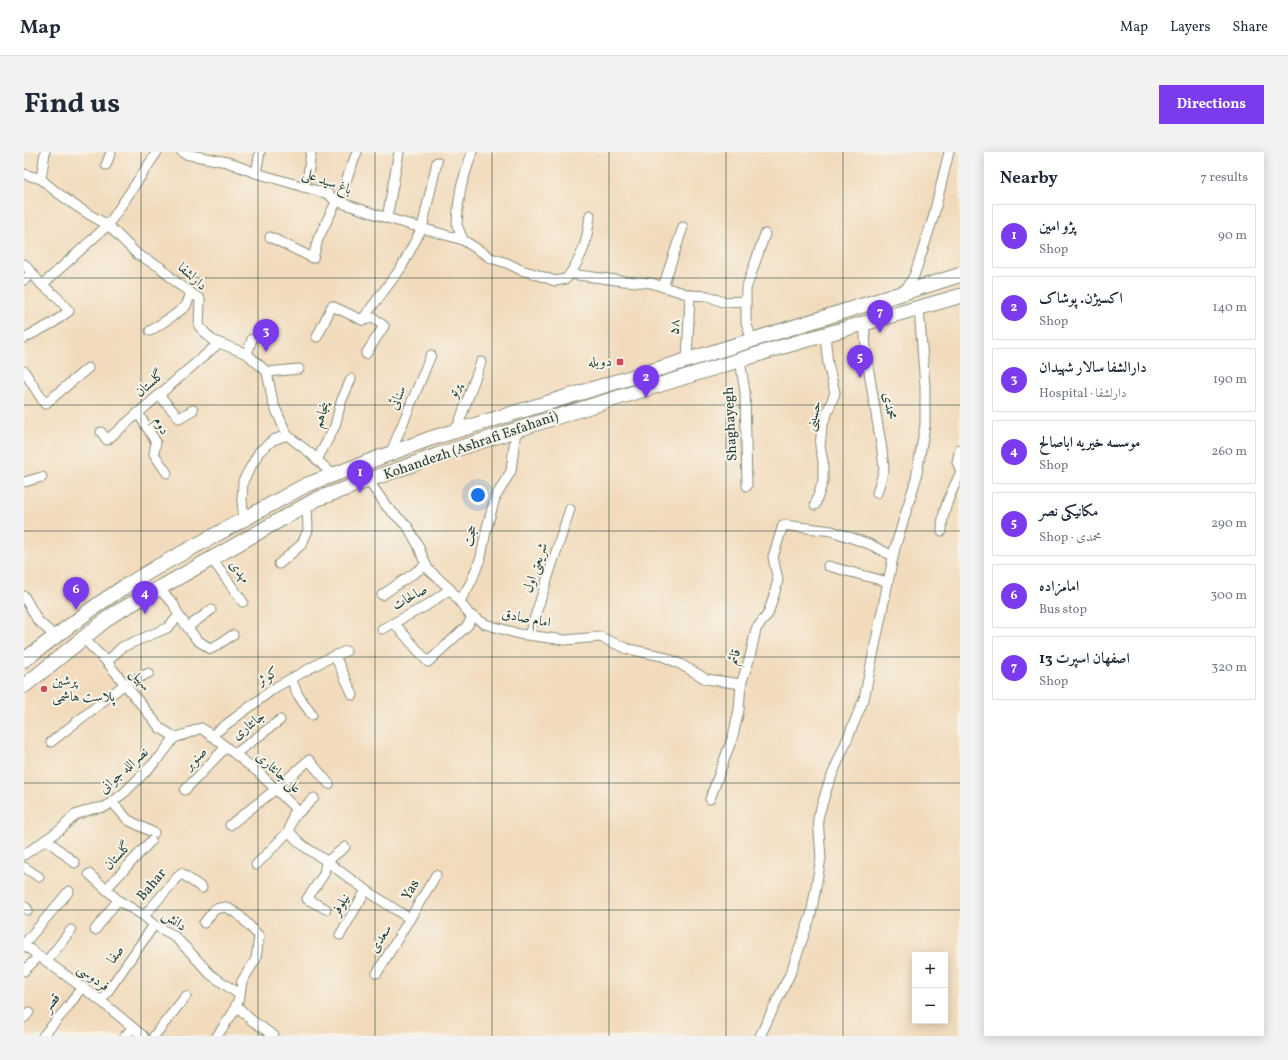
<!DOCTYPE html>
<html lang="en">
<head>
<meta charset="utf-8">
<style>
  body { margin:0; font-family:Vollkorn,Amiri,serif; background:#f2f2f3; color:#1f2937 }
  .controls { position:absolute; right:12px; bottom:12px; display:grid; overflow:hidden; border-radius:0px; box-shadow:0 2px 10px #0003 }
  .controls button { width:36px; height:36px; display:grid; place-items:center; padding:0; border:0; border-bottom:1px solid #e0e1e3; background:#fff; color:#1f2937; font:20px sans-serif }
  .you { position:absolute; left:454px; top:343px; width:14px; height:14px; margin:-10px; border:3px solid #fff; border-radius:50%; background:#1a73e8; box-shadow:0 0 0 6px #1a73e833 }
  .badge { display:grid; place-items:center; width:26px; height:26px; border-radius:50%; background:#7c3aed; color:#fff; font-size:13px; font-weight:700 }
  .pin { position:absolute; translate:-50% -33px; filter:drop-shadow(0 1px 2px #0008) }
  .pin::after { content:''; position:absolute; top:21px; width:14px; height:12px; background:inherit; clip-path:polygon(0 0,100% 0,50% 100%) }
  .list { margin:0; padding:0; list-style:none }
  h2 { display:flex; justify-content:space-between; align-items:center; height:52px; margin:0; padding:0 16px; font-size:17px }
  h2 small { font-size:13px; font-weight:400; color:#747a83 }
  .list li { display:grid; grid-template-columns:26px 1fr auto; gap:12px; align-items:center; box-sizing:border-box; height:64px; margin:0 8px 8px; padding:0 8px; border:1px solid #e0e1e3; border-radius:0px }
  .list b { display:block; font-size:15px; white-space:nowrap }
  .list p { margin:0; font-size:13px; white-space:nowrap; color:#747a83 }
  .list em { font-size:13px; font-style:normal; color:#747a83 }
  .map { position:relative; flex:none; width:936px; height:884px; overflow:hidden; border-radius:0px }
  header { display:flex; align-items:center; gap:24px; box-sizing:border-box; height:56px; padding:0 20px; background:#fff; border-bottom:1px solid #e0e1e3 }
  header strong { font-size:19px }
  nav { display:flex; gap:22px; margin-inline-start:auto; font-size:14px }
  .intro { display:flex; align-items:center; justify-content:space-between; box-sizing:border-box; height:96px; padding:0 24px }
  h1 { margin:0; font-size:28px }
  .button { padding:10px 18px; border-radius:0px; background:#7c3aed; color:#fff; font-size:14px; font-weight:700 }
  main { display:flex; gap:24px; padding:0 24px }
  aside { flex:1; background:#fff; border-radius:0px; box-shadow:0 2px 10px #0003 }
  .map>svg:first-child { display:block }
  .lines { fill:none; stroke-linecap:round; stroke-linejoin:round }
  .minor-casing { stroke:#888c78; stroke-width:11 }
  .primary-casing { stroke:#888c78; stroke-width:16 }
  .minor { stroke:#fff; stroke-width:9 }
  .primary { stroke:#fff; stroke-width:14 }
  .grid { fill:none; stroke:#1f3d34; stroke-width:1; stroke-opacity:0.55 }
  .poi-dot { fill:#d1495b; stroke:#f7f3e8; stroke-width:1.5 }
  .labels { text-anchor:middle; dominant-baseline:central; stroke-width:4; stroke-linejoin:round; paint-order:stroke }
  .street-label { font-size:14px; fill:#1f3d34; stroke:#f7f3e8 }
  .poi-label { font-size:14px; fill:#1f3d34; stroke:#f7f3e8; text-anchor:end }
</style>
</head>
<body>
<header>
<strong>Map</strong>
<nav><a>Map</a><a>Layers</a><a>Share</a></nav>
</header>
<div class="intro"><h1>Find us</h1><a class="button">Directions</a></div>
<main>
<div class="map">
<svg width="936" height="884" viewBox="0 0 936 884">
  <rect width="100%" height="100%" fill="#f7f3e8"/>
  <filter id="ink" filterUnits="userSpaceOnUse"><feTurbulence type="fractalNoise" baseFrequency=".025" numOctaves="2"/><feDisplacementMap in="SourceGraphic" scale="8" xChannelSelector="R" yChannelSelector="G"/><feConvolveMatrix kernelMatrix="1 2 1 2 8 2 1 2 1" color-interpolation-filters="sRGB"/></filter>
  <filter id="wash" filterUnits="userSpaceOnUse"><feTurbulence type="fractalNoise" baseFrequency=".012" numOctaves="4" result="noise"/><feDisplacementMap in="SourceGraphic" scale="16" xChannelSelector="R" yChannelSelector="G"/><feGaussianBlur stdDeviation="0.9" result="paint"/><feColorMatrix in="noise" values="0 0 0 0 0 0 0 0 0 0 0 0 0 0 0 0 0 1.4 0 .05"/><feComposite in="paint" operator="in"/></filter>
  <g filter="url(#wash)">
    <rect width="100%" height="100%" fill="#f2dbbc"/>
  </g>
  <g filter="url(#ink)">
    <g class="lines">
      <g class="minor-casing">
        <g id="minor">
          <polyline points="133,0 84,73 114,103 136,115 154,132 176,147 175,174 188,188 223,202 243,220 249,251 263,283 286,301 309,323"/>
          <polyline points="158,0 161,2 203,10 232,21 304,42 312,49 363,66 439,88"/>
          <path d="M448,0L437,35L434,56L433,73L439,88L467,106L483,111L497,118L511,122L531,129L542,127C559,105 563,90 566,63"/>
          <polyline points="82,13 87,0"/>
          <polyline points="232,21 236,0"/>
          <polyline points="0,22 17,27 21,0"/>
          <path d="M17,27C37,45 59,60 84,73L18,133"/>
          <polyline points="279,35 284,23 287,0"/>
          <polyline points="363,66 375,0"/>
          <polyline points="246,85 289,106 294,87 320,34 333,0"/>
          <polyline points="0,112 18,133 32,144 45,159 29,171 0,186"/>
          <polyline points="546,122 600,129 627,131 666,143 684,144 699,150 722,149"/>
          <polyline points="0,128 8,121"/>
          <polyline points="639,135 659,75"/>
          <polyline points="880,140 890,124 901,91 909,66 925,0"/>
          <polyline points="338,168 377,116 398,76 413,10"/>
          <polyline points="840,171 843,208 858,298 860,317 853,341"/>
          <polyline points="126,179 149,164 162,154 167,141"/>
          <polyline points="293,185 308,154 338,168 350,166 360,174 342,202"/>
          <polyline points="728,188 722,170 722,137 741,82"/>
          <polyline points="223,202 228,187"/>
          <polyline points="663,208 666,143"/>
          <polyline points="716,208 721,240 723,334"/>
          <polyline points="0,219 21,252 64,216"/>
          <polyline points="243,220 275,217"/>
          <polyline points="135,243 155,266 169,258"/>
          <polyline points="114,261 132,290 130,302 143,321"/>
          <polyline points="432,279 457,210"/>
          <polyline points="77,280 83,288 195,191"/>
          <polyline points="936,297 933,310 936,317"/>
          <polyline points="367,300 407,203"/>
          <polyline points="293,308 311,274 317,250 327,227"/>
          <polyline points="344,328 363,355 384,375 394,393 399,406 404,417 426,437 445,462 461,472 495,482 541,488 576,485 604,497 638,504 656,512 682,527 717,532"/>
          <polyline points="0,330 18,325"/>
          <polyline points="791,353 799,329 799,309 796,295 798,274 811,241 804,212 801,183"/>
          <polyline points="220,368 218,348 219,329 235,300 249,288 263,283"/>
          <path d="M918,379C918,357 927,341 936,322"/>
          <polyline points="188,407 219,450"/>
          <polyline points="255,412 278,392 284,378 283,353"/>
          <polyline points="804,414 864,430"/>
          <polyline points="135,437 149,451 155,464 173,488 187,497 209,483"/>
          <polyline points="358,443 402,413"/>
          <polyline points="0,444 14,469 31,484"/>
          <polyline points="436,449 447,430 457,405 462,379 471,346 487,319 492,278"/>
          <polyline points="370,471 404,510 444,473 448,464"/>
          <polyline points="164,475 187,458"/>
          <polyline points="358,477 402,454 426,437"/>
          <polyline points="505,483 546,357"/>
          <polyline points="59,486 83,510 136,576 151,585"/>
          <polyline points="311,504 329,543"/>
          <polyline points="83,510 98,495 143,476 155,464"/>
          <polyline points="267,527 274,543 288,563"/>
          <polyline points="187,584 252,535 301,508 322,499"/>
          <path d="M151,585C161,584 167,579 177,576L192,587L235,621L271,656L265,679C277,695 288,699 304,710C330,731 358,749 386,767"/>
          <polyline points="27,590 101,532 125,521"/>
          <polyline points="211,602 256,568"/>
          <polyline points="161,638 202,595"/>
          <polyline points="686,647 709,584 715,558 717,532 726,505 732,477 744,462 750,443 754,428 749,405 759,373 808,379 845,392 869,404"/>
          <polyline points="88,650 104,668 130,681"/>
          <polyline points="269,666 290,646"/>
          <polyline points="206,673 252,637 285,608 305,632"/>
          <polyline points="22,687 51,711"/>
          <polyline points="0,703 37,677 51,663 68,657 81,655 100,641 136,605 151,585"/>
          <polyline points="232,713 265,679"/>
          <polyline points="0,715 15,725"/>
          <polyline points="65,722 94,748 120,764 130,773 149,783 166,800 186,822 216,843"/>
          <polyline points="82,737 127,689"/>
          <polyline points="0,754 4,758"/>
          <polyline points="302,757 283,747 300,722 302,710 321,695"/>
          <polyline points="120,764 157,721 178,736"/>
          <polyline points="180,771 191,757 202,755 215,763 235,784 232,807 218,829 216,843 209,861 193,884"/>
          <polyline points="71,778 94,748"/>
          <polyline points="316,783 342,738"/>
          <polyline points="0,792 45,739"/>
          <polyline points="0,793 77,849 119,884"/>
          <polyline points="23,809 47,778"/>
          <polyline points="0,819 15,804"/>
          <polyline points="353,821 412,723"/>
          <polyline points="77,849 130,773"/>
          <polyline points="212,853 226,867 250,884"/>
          <polyline points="0,866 5,860"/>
          <polyline points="19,884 43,856 58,835"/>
          <polyline points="101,884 109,876"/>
          <polyline points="130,884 162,844"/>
          <polyline points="736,884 767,820 787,763 797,706 794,666 804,633 840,547 871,396 892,327 901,273 901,235 895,156"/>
        </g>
      </g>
      <g class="primary-casing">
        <g id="primary">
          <polyline points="0,508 76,451 100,435 133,415 282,333 405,287 677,204 936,123"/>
          <polyline points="0,534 88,463 293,347 414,303 548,260 754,196 936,144"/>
        </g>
      </g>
      <use href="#minor" class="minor"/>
      <use href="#primary" class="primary"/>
    </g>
  </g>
  <path class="grid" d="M117,0V884M234,0V884M351,0V884M468,0V884M585,0V884M702,0V884M819,0V884M0,126H936M0,253H936M0,379H936M0,505H936M0,631H936M0,758H936"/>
  <g class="poi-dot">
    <rect x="592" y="206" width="8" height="8" rx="2"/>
    <circle cx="20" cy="537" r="4"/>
  </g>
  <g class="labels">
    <g class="street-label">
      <text transform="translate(303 30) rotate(20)">باغ سید علی</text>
      <text transform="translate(168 125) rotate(42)">دارلشفا</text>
      <text transform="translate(651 175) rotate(-87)">۵۸</text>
      <text transform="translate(126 232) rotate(-41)">گلستان</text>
      <text transform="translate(431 239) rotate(-70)">پرتو</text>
      <text transform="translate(374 246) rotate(-68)">سنائی</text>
      <text transform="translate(865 254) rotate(81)">محمدی</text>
      <text transform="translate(298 263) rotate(-71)">پنجاهم</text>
      <text transform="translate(790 264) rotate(-74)">حسینی</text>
      <text transform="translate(707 272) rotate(-93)">Shaghayegh</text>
      <text transform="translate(137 274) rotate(63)">دوم</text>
      <text transform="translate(447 294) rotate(-19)">Kohandezh (Ashrafi Esfahani)</text>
      <text transform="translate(447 384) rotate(-78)">حجت</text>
      <text transform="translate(512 416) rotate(-72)">شریعتی اول</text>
      <text transform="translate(215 420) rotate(54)">مهدی</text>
      <text transform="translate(386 446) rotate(-30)">صالحات</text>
      <text transform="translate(502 467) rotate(11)">امام صادق</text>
      <text transform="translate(711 505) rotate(-74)">قائم</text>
      <text transform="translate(244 525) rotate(-33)">کوثر</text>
      <text transform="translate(116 528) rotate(51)">سهیل</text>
      <text transform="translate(225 574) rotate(-37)">جانثاری</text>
      <text transform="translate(172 607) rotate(-46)">صنوبر</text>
      <text transform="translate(100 619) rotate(-42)">نصرالله جوانی</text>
      <text transform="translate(254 621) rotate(42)">علی جانثاری</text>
      <text transform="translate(94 704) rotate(-47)">گلستان</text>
      <text transform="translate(128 733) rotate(-50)">Bahar</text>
      <text transform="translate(387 738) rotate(-60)">Yas</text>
      <text transform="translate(317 753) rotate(-60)">نیلوفر</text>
      <text transform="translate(150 769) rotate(35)">دانش</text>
      <text transform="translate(357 787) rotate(-58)">سعدی</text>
      <text transform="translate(92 803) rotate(-55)">صفا</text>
      <text transform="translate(69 826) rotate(37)">فردوسی</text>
      <text transform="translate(28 851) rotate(-51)">قصر</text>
    </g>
    <g class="poi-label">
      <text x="588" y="210">دوبله</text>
      <text x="28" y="529" text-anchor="start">پرشین<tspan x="28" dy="16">پلاست هاشمی</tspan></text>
    </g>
  </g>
</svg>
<div class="controls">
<button>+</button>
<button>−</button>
</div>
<div class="you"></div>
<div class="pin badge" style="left:336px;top:341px">1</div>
<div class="pin badge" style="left:622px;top:246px">2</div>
<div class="pin badge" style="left:242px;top:200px">3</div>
<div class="pin badge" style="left:121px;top:462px">4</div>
<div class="pin badge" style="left:836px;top:226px">5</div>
<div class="pin badge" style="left:52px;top:458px">6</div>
<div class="pin badge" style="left:856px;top:181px">7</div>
</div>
<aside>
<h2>Nearby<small>7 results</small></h2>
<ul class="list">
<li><span class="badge">1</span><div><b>پژو امین</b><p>Shop</p></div><em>90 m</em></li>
<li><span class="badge">2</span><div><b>اکسیژن. پوشاک</b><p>Shop</p></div><em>140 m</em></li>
<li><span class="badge">3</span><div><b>دارالشفا سالار شهیدان</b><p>Hospital · دارلشفا</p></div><em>190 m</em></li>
<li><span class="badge">4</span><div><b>موسسه خیریه اباصالح</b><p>Shop</p></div><em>260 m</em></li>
<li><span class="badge">5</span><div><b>مکانیکی نصر</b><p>Shop · محمدی</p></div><em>290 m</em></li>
<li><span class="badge">6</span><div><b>امامزاده</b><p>Bus stop</p></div><em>300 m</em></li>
<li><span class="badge">7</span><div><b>اصفهان اسپرت 13</b><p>Shop</p></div><em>320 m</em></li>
</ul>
</aside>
</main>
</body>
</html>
